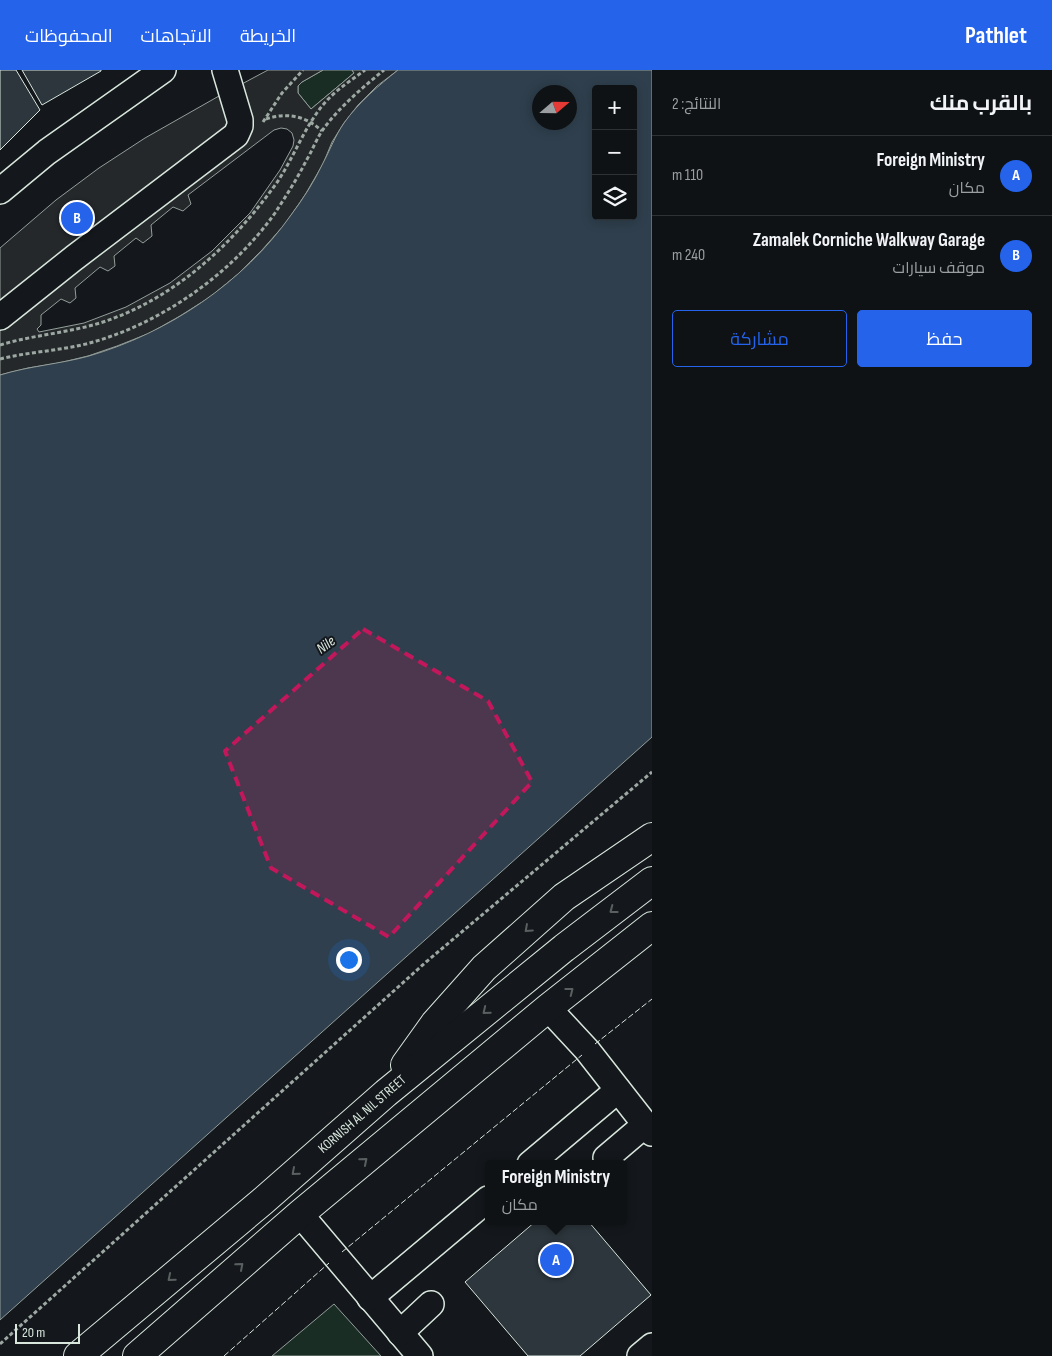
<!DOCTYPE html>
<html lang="ar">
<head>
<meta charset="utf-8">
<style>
  body { margin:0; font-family:"Sofia Sans Condensed",Cairo,sans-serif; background:#1d2022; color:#f1f3f6; direction:rtl }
  .controls { position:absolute; right:15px; top:15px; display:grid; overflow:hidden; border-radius:5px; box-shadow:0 2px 12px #0003 }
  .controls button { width:45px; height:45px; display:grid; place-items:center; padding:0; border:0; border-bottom:1px solid #2f3234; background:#0f1215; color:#f1f3f6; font:25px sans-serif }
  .compass { position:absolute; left:532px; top:15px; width:45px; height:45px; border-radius:50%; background:#0f1215; box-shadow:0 2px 12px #0003; rotate:70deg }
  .scale { position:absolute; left:15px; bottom:12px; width:65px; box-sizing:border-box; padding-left:5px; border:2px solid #d8e6dc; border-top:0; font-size:14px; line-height:18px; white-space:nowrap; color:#d8e6dc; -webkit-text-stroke:4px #14181c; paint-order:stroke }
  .you { position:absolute; left:348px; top:889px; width:18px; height:18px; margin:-12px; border:4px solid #fff; border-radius:50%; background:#1a73e8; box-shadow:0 0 0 8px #1a73e833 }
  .badge { display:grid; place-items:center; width:32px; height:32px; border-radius:50%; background:#2563eb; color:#fff; font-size:16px; font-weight:700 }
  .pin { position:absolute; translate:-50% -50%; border:2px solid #fff; box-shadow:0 1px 5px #0006 }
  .popup { position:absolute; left:485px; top:1090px; width:142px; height:65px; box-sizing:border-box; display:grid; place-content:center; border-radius:5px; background:#0f1215; filter:drop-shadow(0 1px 4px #0005); font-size:16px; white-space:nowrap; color:#9b9ea0 }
  .popup b { font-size:19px; color:#f1f3f6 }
  .popup::after { content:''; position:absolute; left:50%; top:100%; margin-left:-10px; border:10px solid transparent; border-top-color:#0f1215 }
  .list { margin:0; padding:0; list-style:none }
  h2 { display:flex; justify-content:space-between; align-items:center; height:65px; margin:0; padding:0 20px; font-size:21px }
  h2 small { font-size:16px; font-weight:400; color:#9b9ea0 }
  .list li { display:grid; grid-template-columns:32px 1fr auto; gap:15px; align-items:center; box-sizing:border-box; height:80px; padding:0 20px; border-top:1px solid #2f3234 }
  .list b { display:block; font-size:19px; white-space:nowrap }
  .list p { margin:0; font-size:16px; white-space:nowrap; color:#9b9ea0 }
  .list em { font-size:16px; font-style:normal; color:#9b9ea0 }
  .actions { display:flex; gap:10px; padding:15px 20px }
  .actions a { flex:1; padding:11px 0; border:1px solid #2563eb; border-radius:5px; text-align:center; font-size:18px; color:#2563eb }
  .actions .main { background:#2563eb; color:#fff }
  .icon { flex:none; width:28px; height:28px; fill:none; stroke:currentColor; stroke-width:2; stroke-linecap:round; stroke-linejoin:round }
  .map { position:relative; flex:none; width:652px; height:1286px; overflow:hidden; direction:ltr }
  header { display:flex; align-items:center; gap:30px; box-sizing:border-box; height:70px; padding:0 25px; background:#2563eb; color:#fff }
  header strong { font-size:24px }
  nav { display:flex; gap:28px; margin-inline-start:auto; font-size:18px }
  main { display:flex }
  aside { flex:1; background:#0f1215 }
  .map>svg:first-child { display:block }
  .green { fill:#1a2d24; stroke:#939e99 }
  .parking { fill:#24282b; stroke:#939e99; fill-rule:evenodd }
  .water { fill:#2f3f4d; stroke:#939e99; fill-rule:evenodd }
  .building { fill:#2c363c; stroke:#d8e6dc }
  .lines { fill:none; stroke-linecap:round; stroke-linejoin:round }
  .minor-casing { stroke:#d8e6dc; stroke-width:28 }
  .highway-casing { stroke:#d8e6dc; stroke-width:30 }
  .path { stroke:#9da8a2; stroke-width:3; stroke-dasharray:4 2.5; stroke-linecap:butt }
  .minor { stroke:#14181c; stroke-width:25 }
  .highway { stroke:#14181c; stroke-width:28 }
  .fence { stroke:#d8e6dc; stroke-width:1; stroke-dasharray:6 2.5; stroke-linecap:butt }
  .oneway { stroke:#59605f }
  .marked { fill:#c2185b; fill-opacity:0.2; stroke:#c2185b; stroke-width:4; stroke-dasharray:10 6; stroke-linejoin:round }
  .labels { text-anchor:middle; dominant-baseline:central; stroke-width:4; stroke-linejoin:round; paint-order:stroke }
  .street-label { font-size:14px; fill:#d8e6dc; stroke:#14181c }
  .water-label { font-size:15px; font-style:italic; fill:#d8e6dc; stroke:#14181c }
</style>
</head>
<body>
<header>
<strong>Pathlet</strong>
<nav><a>الخريطة</a><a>الاتجاهات</a><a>المحفوظات</a></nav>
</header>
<main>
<aside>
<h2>بالقرب منك<small>النتائج: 2</small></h2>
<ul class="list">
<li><span class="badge">A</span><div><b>Foreign Ministry</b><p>مكان</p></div><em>110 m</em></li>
<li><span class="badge">B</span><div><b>Zamalek Corniche Walkway Garage</b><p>موقف سيارات</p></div><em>240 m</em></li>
</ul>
<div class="actions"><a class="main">حفظ</a><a>مشاركة</a></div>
</aside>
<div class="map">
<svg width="652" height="1286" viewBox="0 0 652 1286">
  <rect width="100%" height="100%" fill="#14181c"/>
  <g class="green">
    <polygon points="323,0 352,0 354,3 311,39 298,23 298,16 302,12"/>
    <polygon points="334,1234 381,1286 272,1286"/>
  </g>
  <g class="parking">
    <path d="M268,0H323L302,12L298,16V23L311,39L354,3L352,0H398L377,16L358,35L344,53L332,72L323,94L305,125L285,154L262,180L237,205L210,227L180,246L150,263L117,276L88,286L59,293L28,298L0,305V253L245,65L240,15ZM281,58L287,59L292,63L294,70L293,76L280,100L250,143L212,181L170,213L126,237L84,253L39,262L37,259L41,255V245L61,229L70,233L76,228L75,218L100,197L108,201L115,196L114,186L136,168L143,173L152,166L151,155L173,137L183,141L191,134L188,125L274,60Z"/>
    <polygon points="226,22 235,50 0,239 0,178 56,130 99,98 145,68"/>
  </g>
  <path class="water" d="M398,0H652V667L0,1250V305C29,296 60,294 89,286C168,263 243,213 291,145C303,129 314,112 323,93C330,80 335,66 344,53C359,32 378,16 398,0ZM596,19H633V146H596ZM540,22H570V52H540Z"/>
  <g class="building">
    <polygon points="0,0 16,0 40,40 0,80"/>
    <polygon points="22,0 101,0 101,1 42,35"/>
    <polygon points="536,1151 588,1151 651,1225 580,1286 528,1286 465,1212"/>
  </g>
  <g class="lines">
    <g class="minor-casing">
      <g id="minor">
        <polyline points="0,121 47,82 163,0"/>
        <polyline points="0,247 74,188 236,65 240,56 240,50 225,0"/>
        <polyline points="548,938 587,980 652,1063"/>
        <polyline points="606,1088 646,1054"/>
        <polyline points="530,1094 618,1020"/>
        <polyline points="300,1144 420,1286"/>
        <polyline points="370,1228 488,1129"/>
        <polyline points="400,1263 431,1234"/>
        <polyline points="640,1286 652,1276"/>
      </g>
    </g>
    <g class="highway-casing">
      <g id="highway">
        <polyline points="405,995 435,953 484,898 564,827 652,767"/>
        <polyline points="78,1286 263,1131 386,1023 564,878 652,811"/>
        <polyline points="137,1286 300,1144 548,938 652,856"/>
      </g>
    </g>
    <g class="path">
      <path d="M266,49C287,42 306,46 322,61"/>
      <polyline points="263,52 282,23 303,0"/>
      <path d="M0,275C33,265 67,263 100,253C172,230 229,178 273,118C291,94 301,64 319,40C331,23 349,12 365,0"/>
      <path d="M0,289C28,282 57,281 86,274C159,255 231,205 275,143C286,126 297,109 306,91C312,81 316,70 322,61C338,38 362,18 384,0"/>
      <polyline points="0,1274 426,892 652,702"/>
    </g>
    <use href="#minor" class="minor"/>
    <use href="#highway" class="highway"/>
    <g class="fence">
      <polyline points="595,974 652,929"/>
      <polyline points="342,1182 582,985"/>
      <polyline points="224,1286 329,1193"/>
    </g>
  </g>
  <defs><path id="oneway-chevron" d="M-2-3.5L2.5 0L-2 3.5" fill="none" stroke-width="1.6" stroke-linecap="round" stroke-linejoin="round" transform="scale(1.25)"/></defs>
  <g class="oneway">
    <use href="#oneway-chevron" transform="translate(613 840) rotate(143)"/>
    <use href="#oneway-chevron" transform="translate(528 859) rotate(138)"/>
    <use href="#oneway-chevron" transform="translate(570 921) rotate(-38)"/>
    <use href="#oneway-chevron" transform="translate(486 941) rotate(141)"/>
    <use href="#oneway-chevron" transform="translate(364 1091) rotate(-40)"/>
    <use href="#oneway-chevron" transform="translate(295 1102) rotate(139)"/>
    <use href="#oneway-chevron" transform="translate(240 1196) rotate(-41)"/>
    <use href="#oneway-chevron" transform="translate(171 1208) rotate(140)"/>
  </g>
  <path class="marked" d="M363,559L488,631L532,712L389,867L271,798L225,681Z"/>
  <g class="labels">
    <g class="street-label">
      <text transform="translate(362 1044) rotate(-41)">KORNISH AL NIL STREET</text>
    </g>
    <g class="water-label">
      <text transform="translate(326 575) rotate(-36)">Nile</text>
    </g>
  </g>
</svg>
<div class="controls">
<button>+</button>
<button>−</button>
<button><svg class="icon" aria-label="layers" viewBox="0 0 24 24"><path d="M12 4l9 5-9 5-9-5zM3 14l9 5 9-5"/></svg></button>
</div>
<svg class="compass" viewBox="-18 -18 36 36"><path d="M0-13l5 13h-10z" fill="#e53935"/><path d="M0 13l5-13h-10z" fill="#9b9ea0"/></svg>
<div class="scale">20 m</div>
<div class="you"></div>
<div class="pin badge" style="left:556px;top:1190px">A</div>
<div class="popup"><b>Foreign Ministry</b>مكان</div>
<div class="pin badge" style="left:77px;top:148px">B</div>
</div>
</main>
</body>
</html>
